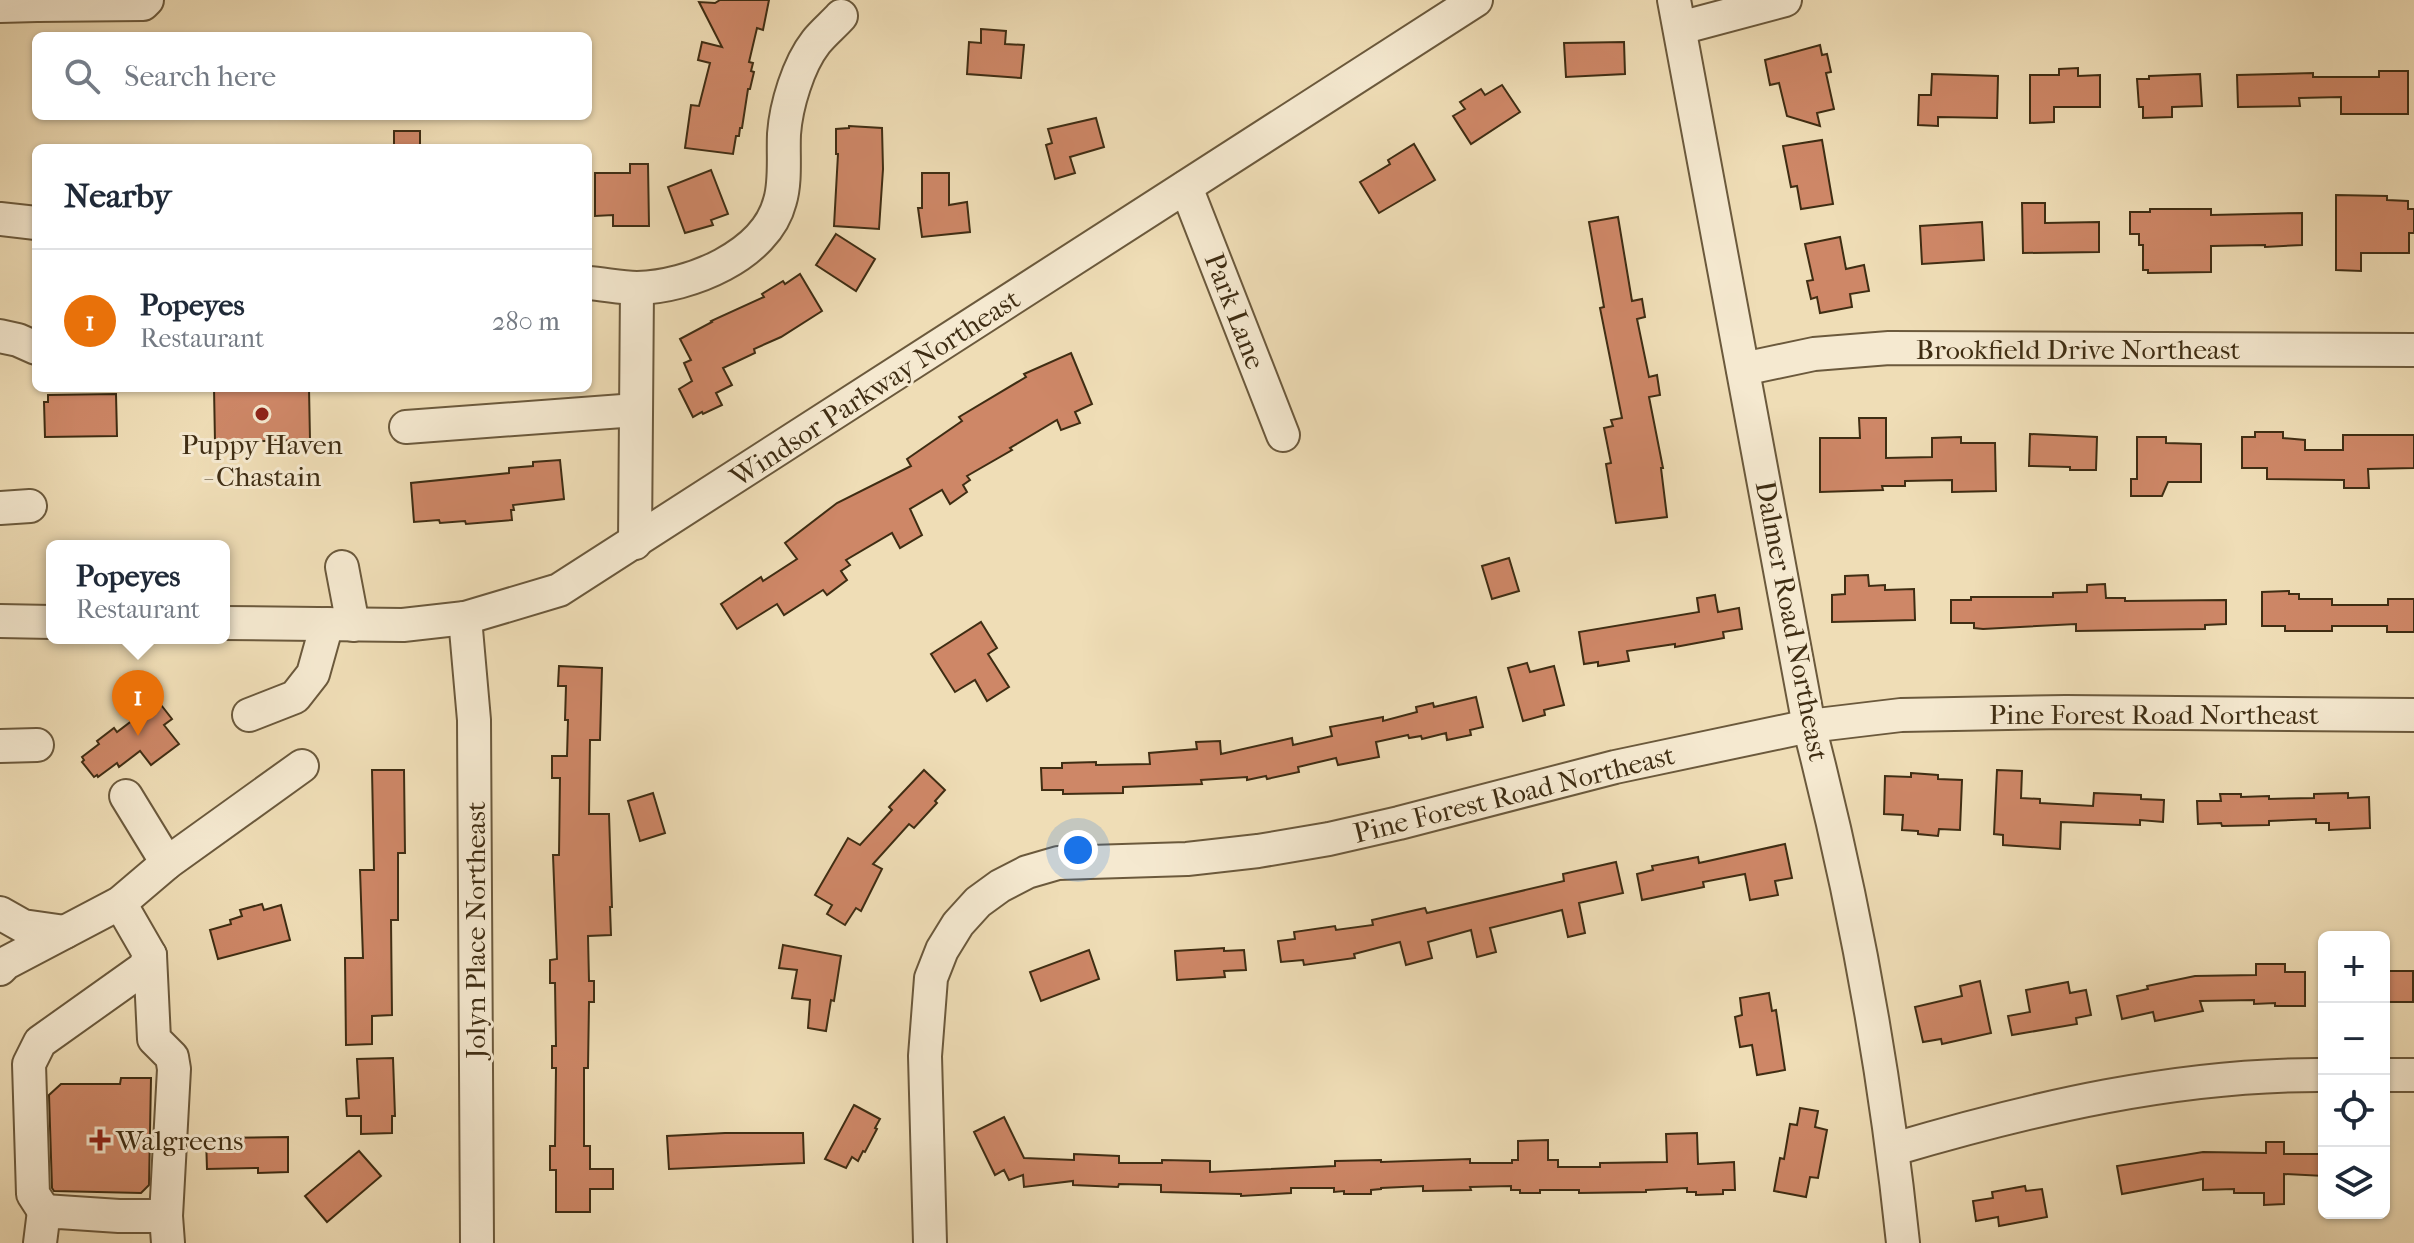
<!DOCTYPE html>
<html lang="en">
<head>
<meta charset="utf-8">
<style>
  body { margin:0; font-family:"IM FELL French Canon",serif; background:#f2f2f3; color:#1f2937 }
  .controls { position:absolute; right:24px; bottom:24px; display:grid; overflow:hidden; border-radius:12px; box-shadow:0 2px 6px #0004 }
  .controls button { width:72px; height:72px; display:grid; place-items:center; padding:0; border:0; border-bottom:2px solid #e0e1e3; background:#fff; color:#1f2937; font:40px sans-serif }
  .you { position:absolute; left:1078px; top:850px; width:28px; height:28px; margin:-20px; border:6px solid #fff; border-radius:50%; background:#1a73e8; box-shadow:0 0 0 12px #1a73e833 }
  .badge { display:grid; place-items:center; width:52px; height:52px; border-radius:50%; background:#111827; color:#fff; font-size:26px; font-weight:700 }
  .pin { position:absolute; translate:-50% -66px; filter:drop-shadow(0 2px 4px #0008) }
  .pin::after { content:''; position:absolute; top:42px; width:28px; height:24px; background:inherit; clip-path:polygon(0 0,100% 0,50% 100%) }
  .popup { position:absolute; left:46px; top:540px; width:184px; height:104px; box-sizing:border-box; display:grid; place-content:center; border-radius:12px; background:#fff; filter:drop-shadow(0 2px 6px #0005); font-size:26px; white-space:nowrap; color:#747a83 }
  .popup b { font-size:30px; color:#1f2937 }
  .popup::after { content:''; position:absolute; left:50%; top:100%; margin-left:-16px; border:16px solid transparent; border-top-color:#fff }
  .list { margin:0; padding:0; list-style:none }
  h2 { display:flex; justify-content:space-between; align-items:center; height:104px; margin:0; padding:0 32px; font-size:34px }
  h2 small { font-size:26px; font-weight:400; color:#747a83 }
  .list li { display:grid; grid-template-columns:52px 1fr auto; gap:24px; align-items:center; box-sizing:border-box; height:144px; padding:0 32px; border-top:2px solid #e0e1e3 }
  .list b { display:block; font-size:30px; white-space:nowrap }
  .list p { margin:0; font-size:26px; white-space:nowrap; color:#747a83 }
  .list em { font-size:26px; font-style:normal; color:#747a83 }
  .icon { flex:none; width:44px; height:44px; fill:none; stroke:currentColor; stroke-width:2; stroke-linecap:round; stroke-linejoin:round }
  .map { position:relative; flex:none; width:2414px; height:1243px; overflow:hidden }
  .search { position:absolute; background:#fff; box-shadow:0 2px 6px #0004; left:32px; top:32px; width:560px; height:88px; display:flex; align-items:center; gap:20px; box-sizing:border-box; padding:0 28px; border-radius:12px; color:#747a83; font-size:30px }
  .panel { position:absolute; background:#fff; box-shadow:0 2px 6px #0004; left:32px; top:144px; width:560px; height:248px; border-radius:12px }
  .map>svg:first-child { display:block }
  .building { fill:#ce8767; stroke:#3f2d13; stroke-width:2 }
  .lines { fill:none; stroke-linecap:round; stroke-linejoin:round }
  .minor-casing { stroke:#6b593c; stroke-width:36 }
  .minor { stroke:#f5e9d0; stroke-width:32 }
  .poi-dot { fill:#8f2418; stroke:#f5e9d0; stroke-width:3 }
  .labels { text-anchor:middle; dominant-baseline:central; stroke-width:6; stroke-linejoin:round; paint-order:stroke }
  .street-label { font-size:28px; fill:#3f2d13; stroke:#f5e9d0 }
  .poi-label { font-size:28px; fill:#3f2d13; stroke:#f5e9d0 }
</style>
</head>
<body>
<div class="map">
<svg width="2414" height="1243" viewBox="0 0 2414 1243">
  <rect width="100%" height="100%" fill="#efddb6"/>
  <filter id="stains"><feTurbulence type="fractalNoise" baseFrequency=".0025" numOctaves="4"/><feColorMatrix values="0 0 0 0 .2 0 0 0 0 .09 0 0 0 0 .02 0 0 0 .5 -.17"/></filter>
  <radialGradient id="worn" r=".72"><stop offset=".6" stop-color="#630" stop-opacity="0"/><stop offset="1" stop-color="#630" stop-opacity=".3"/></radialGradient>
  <g class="building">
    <polygon points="720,0 769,0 763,30 757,28 749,62 753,63 751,71 754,72 750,89 748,89 742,128 740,128 739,136 736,136 733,154 685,148 691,105 699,106 710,63 698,60 702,42 722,47 699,2 715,3"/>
    <polygon points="981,29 1006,31 1005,44 1024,45 1021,78 967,74 969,42 981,43"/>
    <polygon points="1624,42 1625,74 1566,77 1564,43"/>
    <polygon points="1820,45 1822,55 1827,54 1831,72 1826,73 1834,109 1817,113 1820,126 1787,116 1779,83 1770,85 1765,60"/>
    <polygon points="2078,68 2078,76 2100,75 2100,107 2054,107 2054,122 2030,123 2030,75 2059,75 2059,69"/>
    <polygon points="2379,71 2408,71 2408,114 2341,114 2341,97 2299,98 2300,106 2238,107 2237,75 2313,73 2313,77 2379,77"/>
    <polygon points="1932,74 1998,76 1997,118 1938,117 1938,126 1918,125 1919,95 1931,95"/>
    <polygon points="2200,74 2202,106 2172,107 2172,117 2143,118 2143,107 2139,107 2137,79 2149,79 2149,76"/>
    <polygon points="1502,85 1520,112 1471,144 1453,116 1465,109 1460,102 1481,89 1485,95"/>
    <polygon points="1096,118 1104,147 1070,157 1075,173 1055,179 1046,145 1052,143 1048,129"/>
    <polygon points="849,126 882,128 883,169 879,229 834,226 838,154 836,154 836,129 849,128"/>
    <rect x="394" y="131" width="26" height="17"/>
    <polygon points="1822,140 1833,204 1801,209 1797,186 1791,187 1783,146"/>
    <polygon points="1414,144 1435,180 1379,213 1360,182 1390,164 1388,160"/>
    <polygon points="630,164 648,164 649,226 613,226 613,215 595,216 595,173 630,173"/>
    <polygon points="711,170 728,214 711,220 713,225 685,233 668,187"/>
    <polygon points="922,173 949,173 949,205 967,202 970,232 922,237 918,208 922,208"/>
    <polygon points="2336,195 2387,196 2387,200 2408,201 2408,209 2414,209 2414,233 2409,233 2409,253 2361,253 2361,271 2336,270"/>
    <polygon points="2022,203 2045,203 2045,223 2099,222 2099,252 2023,253"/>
    <polygon points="2150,209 2211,209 2211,215 2302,213 2302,245 2265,247 2265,245 2211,246 2211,272 2148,273 2148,270 2143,270 2143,245 2139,245 2139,234 2130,234 2130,212 2150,212"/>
    <polygon points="1618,217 1632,301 1642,299 1645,317 1637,319 1649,377 1657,375 1660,395 1649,397 1663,468 1661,468 1667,517 1616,523 1606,464 1611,463 1604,428 1613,426 1611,420 1622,418 1600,308 1604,307 1589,222"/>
    <polygon points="1982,222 1984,260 1922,264 1920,226"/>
    <polygon points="836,234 875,259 856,291 816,265"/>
    <polygon points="1840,237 1846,269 1864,265 1869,291 1850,294 1852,307 1820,313 1817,297 1811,299 1807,281 1813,280 1805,244"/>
    <polygon points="800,274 822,311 781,337 754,349 755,353 723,368 732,385 716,393 722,405 703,414 702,412 693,417 679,389 692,381 684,363 691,360 680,339 712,322 711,321 764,297 762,294 783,281 785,284"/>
    <polygon points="1071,353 1092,404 1075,412 1080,423 1061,430 1057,420 1010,448 1012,450 967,476 970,480 963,485 967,492 950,504 942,490 910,509 922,535 900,548 892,533 846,560 850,565 841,571 847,580 827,595 823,590 784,615 777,604 737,629 721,604 761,577 763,581 797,559 785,543 837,503 911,466 907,459 962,421 959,417 1026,377 1024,374"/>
    <polygon points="214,388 309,388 310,440 215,442"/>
    <polygon points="116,394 117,436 45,437 44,402 48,402 48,395"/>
    <polygon points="1859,418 1886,418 1886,458 1932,457 1932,438 1961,437 1961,443 1995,443 1996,491 1952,492 1952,480 1905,481 1905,486 1882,486 1883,490 1820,492 1820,438 1860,438"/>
    <polygon points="2255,432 2283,432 2283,438 2305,440 2305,450 2343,450 2343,435 2414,435 2414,468 2368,469 2369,488 2344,488 2344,480 2267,479 2267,468 2242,468 2242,437 2255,437"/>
    <polygon points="2030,434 2097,437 2096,470 2070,470 2070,467 2029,466"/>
    <polygon points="2137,437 2166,437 2166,443 2201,444 2201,482 2168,482 2162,496 2131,496 2131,479 2137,479"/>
    <polygon points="560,460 564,499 513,505 514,510 511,510 512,520 466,524 465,521 440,523 439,520 414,522 411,483 509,473 509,468 533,466 533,462"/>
    <polygon points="1509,558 1519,591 1492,599 1482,566"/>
    <polygon points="1868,575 1869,586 1885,585 1885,590 1914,589 1915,620 1832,622 1832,595 1845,594 1845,576"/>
    <polygon points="2105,584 2106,598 2125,598 2125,601 2226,600 2226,624 2205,625 2205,629 2076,631 2076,624 1983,629 1974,628 1974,623 1951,623 1951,600 1971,600 1971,597 2053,597 2053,593 2087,592 2087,585"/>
    <polygon points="2289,591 2289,594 2299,594 2299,599 2332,599 2332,605 2388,605 2388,599 2414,599 2414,632 2387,632 2387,626 2332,626 2332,631 2285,631 2285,626 2262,626 2262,592"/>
    <polygon points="1715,595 1718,612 1739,608 1742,629 1723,632 1724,638 1675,647 1675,644 1627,651 1629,661 1598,666 1598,662 1584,664 1579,632 1699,612 1697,598"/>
    <polygon points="981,622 997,648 988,654 1009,687 987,701 975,680 955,692 931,654"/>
    <polygon points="1527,663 1530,672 1554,666 1564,705 1544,710 1545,715 1523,721 1508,668"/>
    <polygon points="559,666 602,668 600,740 590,740 589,814 609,814 612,907 610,907 611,935 588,936 589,981 594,981 594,1002 589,1002 588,1068 584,1068 584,1146 590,1146 590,1169 613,1169 613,1189 590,1189 590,1212 556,1212 556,1170 550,1170 550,1146 555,1146 556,1068 552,1068 552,1046 556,1046 555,983 550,983 550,960 557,959 553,855 559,855 560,778 552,778 552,756 567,756 568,720 565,720 566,686 558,686"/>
    <polygon points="1476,697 1483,727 1470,730 1471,735 1447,740 1446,733 1422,739 1421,736 1409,738 1408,735 1376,742 1379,757 1338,765 1336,758 1298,767 1299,772 1267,779 1266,776 1247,780 1247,777 1201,780 1202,784 1123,787 1123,793 1063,794 1063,790 1042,790 1041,768 1062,768 1062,763 1096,762 1096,765 1150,764 1149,753 1197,749 1196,742 1220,741 1221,754 1292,738 1293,745 1332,736 1330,727 1383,717 1383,721 1417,712 1416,707 1433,703 1434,707"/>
    <polygon points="158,701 172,719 164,725 179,744 151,765 140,751 119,767 117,763 98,777 97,775 94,777 82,762 84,760 82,757 99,744 97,741 114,728 117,732"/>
    <polygon points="372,770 404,770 405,853 398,853 398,920 391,920 392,1015 372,1016 372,1044 346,1045 345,958 363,958 360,870 374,870"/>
    <polygon points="924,770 945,790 935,801 937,803 914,828 909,824 873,864 882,869 861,911 856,908 845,925 827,914 832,905 815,895 848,838 860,845 892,810 889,807"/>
    <polygon points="1997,770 2022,771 2021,798 2040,799 2040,803 2093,806 2094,793 2141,795 2141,799 2164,800 2163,822 2140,820 2140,825 2061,822 2060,849 2003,845 2003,835 1994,834"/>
    <polygon points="1911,773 1938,775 1938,779 1962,780 1960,830 1939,829 1938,836 1918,834 1918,831 1902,830 1903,815 1884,814 1885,776 1911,777"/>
    <polygon points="653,793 665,833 640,841 628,801"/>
    <polygon points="2348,793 2348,798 2369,797 2370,828 2329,830 2329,823 2316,823 2316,819 2269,821 2269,825 2222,826 2221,823 2198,824 2197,801 2221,801 2220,794 2241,794 2241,797 2269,796 2269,799 2314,798 2314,794"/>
    <polygon points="1785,844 1792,878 1775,881 1778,895 1750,900 1745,874 1703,882 1704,887 1642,900 1637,874 1653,870 1652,866 1698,857 1699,863"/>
    <polygon points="1616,862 1623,893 1579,903 1585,933 1568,937 1562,910 1490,928 1496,952 1477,957 1471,930 1428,942 1432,958 1406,965 1400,942 1354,954 1355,958 1304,965 1303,960 1281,962 1278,941 1295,939 1294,932 1335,926 1336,930 1373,925 1372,920 1425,908 1427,913 1564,881 1563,874"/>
    <polygon points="262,904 264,910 281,905 290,940 218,959 210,930 231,924 230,920 242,916 240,910"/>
    <polygon points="783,945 841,956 834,1001 831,1000 826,1031 808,1028 810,1000 792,998 797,970 779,968"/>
    <polygon points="1224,948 1224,951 1244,950 1246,970 1224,971 1225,977 1177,980 1175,951"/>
    <polygon points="1089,950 1099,979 1041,1001 1030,972"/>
    <polygon points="2256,964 2285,964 2285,972 2305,972 2305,1006 2275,1006 2275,1003 2254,1004 2254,1000 2200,1001 2203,1011 2155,1021 2153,1012 2122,1019 2117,996 2148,989 2147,986 2195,976 2256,975"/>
    <rect x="2384" y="971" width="29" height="31"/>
    <polygon points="1980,981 1991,1033 1942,1044 1941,1039 1923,1042 1915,1007 1962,996 1960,986"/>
    <polygon points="2068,982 2070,993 2086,990 2091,1015 2076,1018 2077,1024 2012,1035 2008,1016 2030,1012 2026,990"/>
    <polygon points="1769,993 1772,1011 1776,1010 1785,1070 1757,1075 1752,1045 1740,1047 1735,1017 1742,1015 1740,998"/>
    <polygon points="393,1058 395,1116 392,1116 392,1133 361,1134 361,1116 347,1116 346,1099 359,1098 357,1059"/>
    <polygon points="121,1078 151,1078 149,1185 141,1193 54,1191 52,1188 49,1095 61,1084 120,1084"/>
    <polygon points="854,1105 880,1119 875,1128 877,1129 865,1152 863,1151 858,1161 852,1157 846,1168 825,1159"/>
    <polygon points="1800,1108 1818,1111 1815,1127 1827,1130 1818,1178 1810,1177 1806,1197 1774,1191 1780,1158 1784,1159 1790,1124 1797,1125"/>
    <polygon points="1004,1117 1024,1158 1074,1160 1074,1154 1119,1156 1119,1163 1162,1163 1162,1160 1210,1161 1210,1172 1335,1166 1335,1161 1381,1160 1381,1162 1470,1159 1470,1163 1512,1163 1512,1160 1518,1160 1518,1141 1548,1140 1548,1160 1558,1160 1558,1167 1600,1167 1600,1163 1667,1162 1666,1134 1697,1133 1698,1164 1734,1162 1735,1190 1723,1190 1723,1194 1696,1195 1696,1192 1687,1192 1687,1188 1646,1190 1646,1192 1579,1193 1579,1190 1540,1190 1540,1193 1520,1193 1520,1190 1511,1190 1511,1186 1470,1187 1471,1190 1423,1191 1423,1186 1381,1188 1381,1189 1371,1190 1371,1194 1344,1194 1344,1191 1334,1192 1334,1188 1291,1188 1291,1193 1241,1196 1241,1194 1161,1192 1161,1185 1119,1184 1118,1187 1073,1185 1073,1181 1024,1187 1023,1175 1009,1180 1004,1170 995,1175 974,1132"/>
    <polygon points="725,1133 803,1133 804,1163 669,1169 667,1136"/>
    <polygon points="288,1137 288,1172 258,1173 258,1168 207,1169 206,1138"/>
    <polygon points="2266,1142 2284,1142 2284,1154 2324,1154 2324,1176 2284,1174 2284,1204 2264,1205 2264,1193 2234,1193 2234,1189 2203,1190 2203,1179 2122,1194 2117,1166 2203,1152 2266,1153"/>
    <polygon points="359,1151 381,1176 327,1222 305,1196"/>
    <polygon points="2025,1186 2026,1191 2042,1189 2047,1217 1999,1226 1998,1217 1976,1221 1973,1201 1993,1198 1992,1192"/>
  </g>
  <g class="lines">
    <g class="minor-casing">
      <g id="minor">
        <path d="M1674,0L1809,726C1853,895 1885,1069 1903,1243"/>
        <polyline points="37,5 143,4 147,0"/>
        <polyline points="0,6 37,5 37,0"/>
        <polyline points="1680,28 1785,0"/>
        <polyline points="1186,187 1283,435"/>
        <polyline points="0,219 36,223"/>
        <path d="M588,283C604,284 621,288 637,288C689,287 766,256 780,201C786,181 783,156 784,134C786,106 798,65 816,42C823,33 833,25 841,16"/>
        <polyline points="0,336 18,340 36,348"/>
        <polyline points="1743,369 1814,354 1889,348 2414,350"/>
        <polyline points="406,427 636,410"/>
        <polyline points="0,508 30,506"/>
        <polyline points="635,543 637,288"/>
        <polyline points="342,567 353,625"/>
        <polyline points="465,618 474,720 477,1243"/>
        <polyline points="0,621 52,622"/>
        <polyline points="224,623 403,625 465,618 559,590 1476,0"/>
        <polyline points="249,715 295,697 313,674 327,624"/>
        <polyline points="0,746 37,745"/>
        <polyline points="126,796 167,863"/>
        <polyline points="0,913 23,926 65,932"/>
        <polyline points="150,955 154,1039 172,1057 174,1069 166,1216 168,1243"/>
        <polyline points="0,969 6,963 120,903 167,863 302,766"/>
        <polyline points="2384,1075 2414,1075"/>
        <path d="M1894,1149C2033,1108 2178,1074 2324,1075"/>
        <polyline points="44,1211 33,1194 29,1064 40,1042 144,968 150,955 120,903"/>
        <polyline points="40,1243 44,1211 119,1216 166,1216"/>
        <polyline points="930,1243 925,1056 931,978 942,950 958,924 978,902 1000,886 1027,872 1058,863 1187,859 1258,851 1329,839 1399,823 1615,767 1809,726 1901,715 2066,712 2414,715"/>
      </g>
    </g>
    <use href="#minor" class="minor"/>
  </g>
  <g class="poi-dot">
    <circle cx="262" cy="414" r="8"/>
    <path d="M96 1128h8v8h8v8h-8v8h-8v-8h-8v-8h8z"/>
  </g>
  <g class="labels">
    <g class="street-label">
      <text transform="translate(1235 311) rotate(69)">Park Lane</text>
      <text x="2078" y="349">Brookfield Drive Northeast</text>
      <text transform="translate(875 388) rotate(-33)">Windsor Parkway Northeast</text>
      <text transform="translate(1792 621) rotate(79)">Dalmer Road Northeast</text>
      <text x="2154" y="714">Pine Forest Road Northeast</text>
      <text transform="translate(1514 794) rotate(-14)">Pine Forest Road Northeast</text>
      <text transform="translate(475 930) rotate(-90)">Jolyn Place Northeast</text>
    </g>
    <g class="poi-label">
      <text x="262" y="444">Puppy Haven<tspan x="262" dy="32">- Chastain</tspan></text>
      <text x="116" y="1140" text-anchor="start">Walgreens</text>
    </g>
  </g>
  <rect width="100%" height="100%" filter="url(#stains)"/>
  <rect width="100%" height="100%" fill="url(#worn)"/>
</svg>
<div class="controls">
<button>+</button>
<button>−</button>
<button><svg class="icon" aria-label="locate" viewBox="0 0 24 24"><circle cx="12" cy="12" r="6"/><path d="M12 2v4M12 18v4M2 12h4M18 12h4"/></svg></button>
<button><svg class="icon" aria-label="layers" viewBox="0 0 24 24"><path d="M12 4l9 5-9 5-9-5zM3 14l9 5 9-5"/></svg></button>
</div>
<div class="you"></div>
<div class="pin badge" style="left:138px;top:736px;background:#e8710a">1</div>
<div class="popup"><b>Popeyes</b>Restaurant</div>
<div class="search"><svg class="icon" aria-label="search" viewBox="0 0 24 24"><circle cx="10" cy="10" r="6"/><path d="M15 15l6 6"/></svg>Search here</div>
<section class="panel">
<h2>Nearby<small></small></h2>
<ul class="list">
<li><span class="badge" style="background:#e8710a">1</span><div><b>Popeyes</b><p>Restaurant</p></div><em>280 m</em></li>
</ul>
</section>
</div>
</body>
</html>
